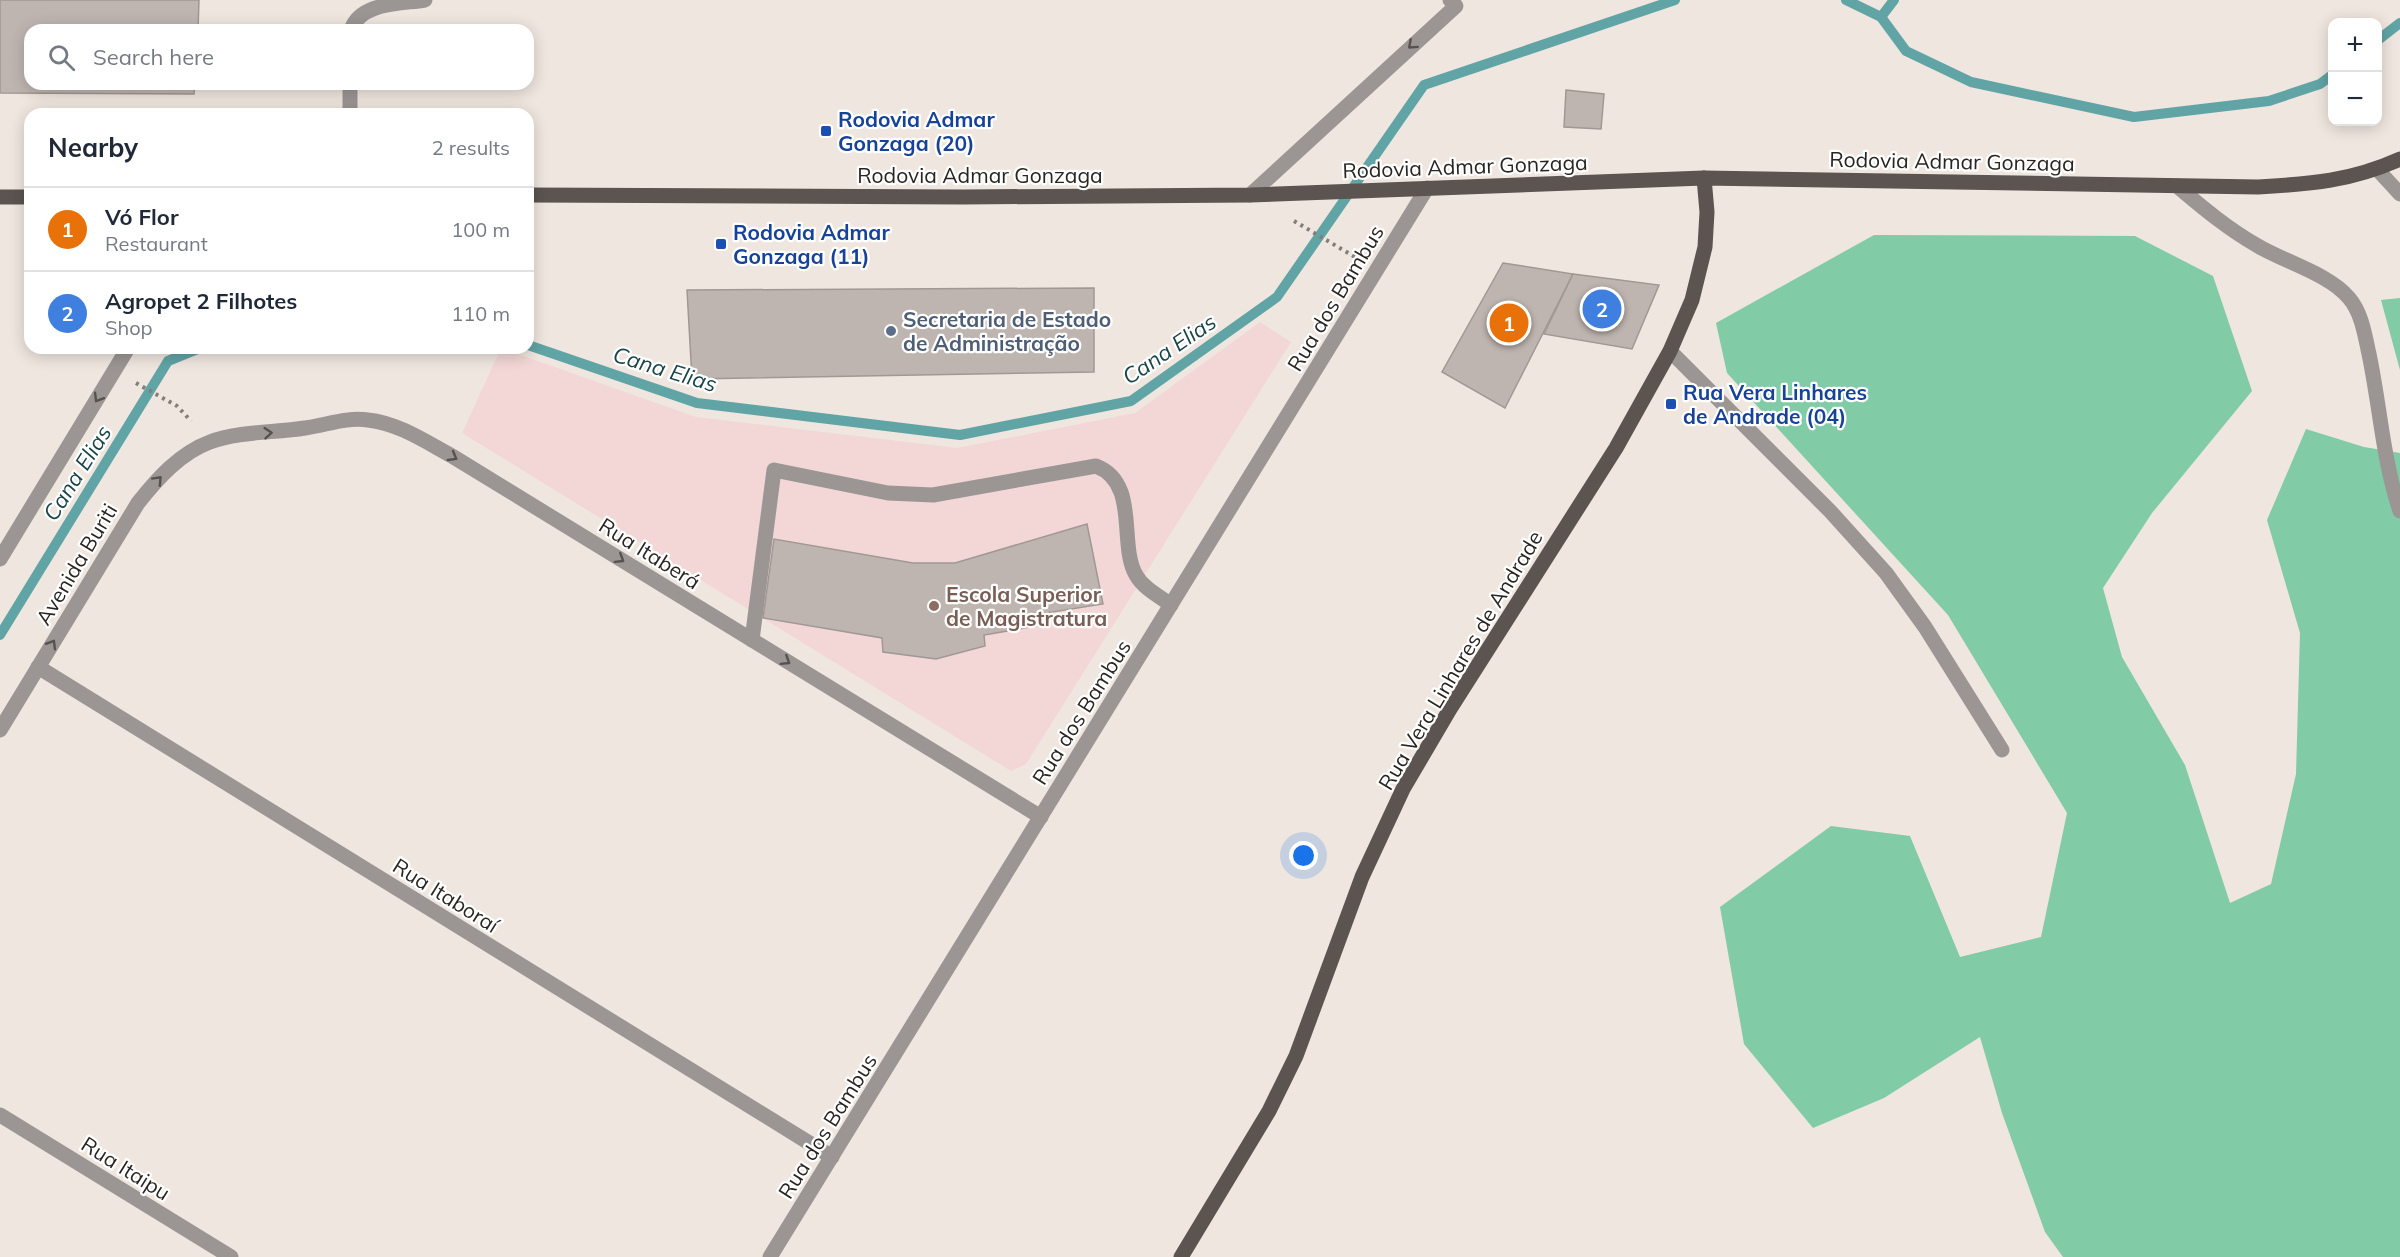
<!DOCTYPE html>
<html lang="en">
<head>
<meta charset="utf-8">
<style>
  body { margin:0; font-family:Mulish,sans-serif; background:#f6f6f7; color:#1f2937 }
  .controls { position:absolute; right:18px; top:18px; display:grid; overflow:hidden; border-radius:12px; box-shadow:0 3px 15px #0003 }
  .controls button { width:54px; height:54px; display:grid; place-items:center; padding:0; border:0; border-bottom:2px solid #e0e1e3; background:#fff; color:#1f2937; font:30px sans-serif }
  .you { position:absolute; left:1304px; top:856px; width:21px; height:21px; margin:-15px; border:4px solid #fff; border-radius:50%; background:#1a73e8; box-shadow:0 0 0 9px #1a73e833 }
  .badge { display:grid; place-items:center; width:39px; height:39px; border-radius:50%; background:#7c3aed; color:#fff; font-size:20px; font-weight:700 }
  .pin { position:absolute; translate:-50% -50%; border:3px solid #fff; box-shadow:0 2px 6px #0006 }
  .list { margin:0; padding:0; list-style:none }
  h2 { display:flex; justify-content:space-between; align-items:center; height:78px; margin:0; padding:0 24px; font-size:26px }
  h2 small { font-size:20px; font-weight:400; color:#747a83 }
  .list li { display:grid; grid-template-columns:39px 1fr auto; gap:18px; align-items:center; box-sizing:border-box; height:84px; padding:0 24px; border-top:2px solid #e0e1e3 }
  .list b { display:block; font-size:22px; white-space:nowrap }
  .list p { margin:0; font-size:20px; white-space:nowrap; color:#747a83 }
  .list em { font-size:20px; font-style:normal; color:#747a83 }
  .icon { flex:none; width:33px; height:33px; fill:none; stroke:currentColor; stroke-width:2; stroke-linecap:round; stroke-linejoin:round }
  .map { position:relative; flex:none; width:2400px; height:1257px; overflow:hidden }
  .search { position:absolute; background:#fff; box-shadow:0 3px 15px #0003; left:24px; top:24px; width:510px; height:66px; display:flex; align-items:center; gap:15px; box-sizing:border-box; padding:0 21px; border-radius:18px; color:#747a83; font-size:22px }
  .panel { position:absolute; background:#fff; box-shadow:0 3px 15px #0003; left:24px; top:108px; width:510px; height:246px; border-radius:18px }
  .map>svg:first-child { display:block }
  .education { fill:#f2d7d6 }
  .forest { fill:#81cba6 }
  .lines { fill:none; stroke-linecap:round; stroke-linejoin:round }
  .stream { stroke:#60a4a5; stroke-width:10 }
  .building { fill:#bfb5b0; stroke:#a19893; stroke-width:1.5 }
  .path { stroke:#847e79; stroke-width:4; stroke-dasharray:3 4.5; stroke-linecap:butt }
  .minor { stroke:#9b9694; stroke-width:15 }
  .major { stroke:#5b5450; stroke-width:15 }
  .oneway { stroke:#565250 }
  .transit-dot { fill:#1a4fb4; stroke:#fff; stroke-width:2 }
  .service-dot { fill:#5c6f8a; stroke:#fff; stroke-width:2 }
  .education-dot { fill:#8d6e63; stroke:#fff; stroke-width:2 }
  .labels { text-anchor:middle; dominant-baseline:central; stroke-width:4.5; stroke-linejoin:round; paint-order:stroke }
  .transit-label { font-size:21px; font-weight:bold; fill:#164399; stroke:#fff; text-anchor:start }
  .street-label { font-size:21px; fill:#282522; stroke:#fff }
  .service-label { font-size:21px; font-weight:bold; fill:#4e5e75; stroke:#fff; text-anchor:start }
  .education-label { font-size:21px; font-weight:bold; fill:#785e54; stroke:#fff; text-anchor:start }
  .water-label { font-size:22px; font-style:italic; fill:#184547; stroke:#fff }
</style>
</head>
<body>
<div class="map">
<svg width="2400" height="1257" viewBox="0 0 2400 1257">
  <rect width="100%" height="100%" fill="#efe6df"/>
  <polygon class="education" points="1260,322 1291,342 1026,764 1011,771 462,433 501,348 696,417 957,448 1135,413"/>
  <g class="forest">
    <polygon points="1874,235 2135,236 2213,276 2252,391 2152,513 2103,588 2122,657 2185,765 2230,903 2271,884 2296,774 2300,633 2267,520 2306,429 2364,447 2400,453 2400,1257 2063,1257 2045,1232 2002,1113 1980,1037 1884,1098 1813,1128 1744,1044 1720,907 1831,826 1910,836 1960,957 2041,937 2067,813 1948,615 1727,373 1716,323"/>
    <polygon points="2400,298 2400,370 2381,300"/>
  </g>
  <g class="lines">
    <g class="stream">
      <polyline points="1846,0 1881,17 1906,51 1971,82 2134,117 2269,101 2320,84 2332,75"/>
      <polyline points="1881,17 1894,0"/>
      <polyline points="2378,40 2400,23"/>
      <polyline points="528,345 697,403 960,435 1131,401 1277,297 1424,85 1675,0"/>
      <polyline points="0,635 168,361 200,348"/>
    </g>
  </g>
  <g class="building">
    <polygon points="0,0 199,0 198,30 30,30 30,84 195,84 194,94 0,93"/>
    <polygon points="1566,90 1604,94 1601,129 1564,127"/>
    <polygon points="1503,263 1573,274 1505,408 1442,372"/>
    <polygon points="1573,274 1659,285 1632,349 1544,334"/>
    <polygon points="1094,288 1094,372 692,379 687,290"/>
    <polygon points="1087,524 1103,604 1033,615 1036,626 984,635 985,646 936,659 883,652 882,638 763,618 774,539 913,563 955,563"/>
  </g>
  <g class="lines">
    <g class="path">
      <polyline points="1294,221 1355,257"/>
      <polyline points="136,383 177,406 191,421"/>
    </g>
    <g class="minor">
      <path d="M351,30C360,2 401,4 425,0"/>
      <polyline points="350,84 350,114"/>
      <polyline points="2377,169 2400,194"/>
      <path d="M2177,186C2203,208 2228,229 2258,246C2285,262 2329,274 2349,298C2362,313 2365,336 2369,354C2380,406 2383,461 2400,511"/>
      <polyline points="1250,195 1456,6 1450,0"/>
      <polyline points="1670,351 1830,511 1886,573 1925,627 2002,750"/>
      <polyline points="0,559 128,348"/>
      <path d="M752,640L774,470L888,493L933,495L1096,466C1140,483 1118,544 1136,575C1143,588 1159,596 1171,605"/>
      <polyline points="38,667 832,1157"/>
      <path d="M0,730L138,503C157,479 180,453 210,442C239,431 275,433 305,428C327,425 346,417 368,420C398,423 426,442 452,456L1041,817"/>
      <polyline points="0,1115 231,1257"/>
      <polyline points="770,1257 1427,188"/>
    </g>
    <g class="major">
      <path d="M528,195L963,197L1250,195L1704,178L2258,187C2311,184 2351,181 2400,159"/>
      <polyline points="0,197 30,197"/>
      <polyline points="1181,1257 1269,1111 1296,1056 1362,877 1403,789 1450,709 1616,448 1670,351 1692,300 1705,247 1707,212 1704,178"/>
    </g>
  </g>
  <defs><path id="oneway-chevron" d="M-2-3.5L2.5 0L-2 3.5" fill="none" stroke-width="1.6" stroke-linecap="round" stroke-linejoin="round" transform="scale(1.5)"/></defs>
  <g class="oneway">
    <use href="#oneway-chevron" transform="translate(1412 45) rotate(138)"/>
    <use href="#oneway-chevron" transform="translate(98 398) rotate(121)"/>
    <use href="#oneway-chevron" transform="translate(268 433) rotate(-5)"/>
    <use href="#oneway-chevron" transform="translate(453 457) rotate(30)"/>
    <use href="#oneway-chevron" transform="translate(158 480) rotate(-47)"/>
    <use href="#oneway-chevron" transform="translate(620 559) rotate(32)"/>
    <use href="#oneway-chevron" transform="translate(52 644) rotate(-59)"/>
    <use href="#oneway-chevron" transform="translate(786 661) rotate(32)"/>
  </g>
  <g class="transit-dot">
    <rect x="820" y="125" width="12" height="12" rx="3"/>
    <rect x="715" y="238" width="12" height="12" rx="3"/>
    <rect x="1665" y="398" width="12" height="12" rx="3"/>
  </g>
  <circle class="service-dot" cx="891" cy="331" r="6"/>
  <circle class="education-dot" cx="934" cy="606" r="6"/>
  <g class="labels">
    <g class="transit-label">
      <text x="838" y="119">Rodovia Admar<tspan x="838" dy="24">Gonzaga (20)</tspan></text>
      <text x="733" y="232">Rodovia Admar<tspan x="733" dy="24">Gonzaga (11)</tspan></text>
      <text x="1683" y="392">Rua Vera Linhares<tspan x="1683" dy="24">de Andrade (04)</tspan></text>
    </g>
    <g class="street-label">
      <text transform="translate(1952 161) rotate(1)">Rodovia Admar Gonzaga</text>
      <text transform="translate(1465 166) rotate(-2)">Rodovia Admar Gonzaga</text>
      <text x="980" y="175">Rodovia Admar Gonzaga</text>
      <text transform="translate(1335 298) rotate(-59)">Rua dos Bambus</text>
      <text transform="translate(650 553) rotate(32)">Rua Itaberá</text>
      <text transform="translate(76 564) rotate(-59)">Avenida Buriti</text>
      <text transform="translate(1460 660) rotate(-59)">Rua Vera Linhares de Andrade</text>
      <text transform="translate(1081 712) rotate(-58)">Rua dos Bambus</text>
      <text transform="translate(446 895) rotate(32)">Rua Itaboraí</text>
      <text transform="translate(827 1126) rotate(-58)">Rua dos Bambus</text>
      <text transform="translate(126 1168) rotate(32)">Rua Itaipu</text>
    </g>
    <g class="service-label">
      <text x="903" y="319">Secretaria de Estado<tspan x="903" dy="24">de Administração</tspan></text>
    </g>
    <g class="education-label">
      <text x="946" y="594">Escola Superior<tspan x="946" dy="24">de Magistratura</tspan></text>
    </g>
    <g class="water-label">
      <text transform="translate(1169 349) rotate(-34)">Cana Elias</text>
      <text transform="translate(665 369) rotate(17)">Cana Elias</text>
      <text transform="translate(77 473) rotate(-58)">Cana Elias</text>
    </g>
  </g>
</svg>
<div class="controls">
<button>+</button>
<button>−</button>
</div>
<div class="you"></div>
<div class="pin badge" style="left:1509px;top:323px;background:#e8710a">1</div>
<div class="pin badge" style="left:1602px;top:309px;background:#3f7fe0">2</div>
<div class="search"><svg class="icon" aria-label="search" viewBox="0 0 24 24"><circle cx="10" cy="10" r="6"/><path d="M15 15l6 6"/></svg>Search here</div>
<section class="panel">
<h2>Nearby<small>2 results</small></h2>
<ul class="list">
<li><span class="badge" style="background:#e8710a">1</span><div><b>Vó Flor</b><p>Restaurant</p></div><em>100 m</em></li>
<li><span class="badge" style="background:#3f7fe0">2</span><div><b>Agropet 2 Filhotes</b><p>Shop</p></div><em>110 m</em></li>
</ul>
</section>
</div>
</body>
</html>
